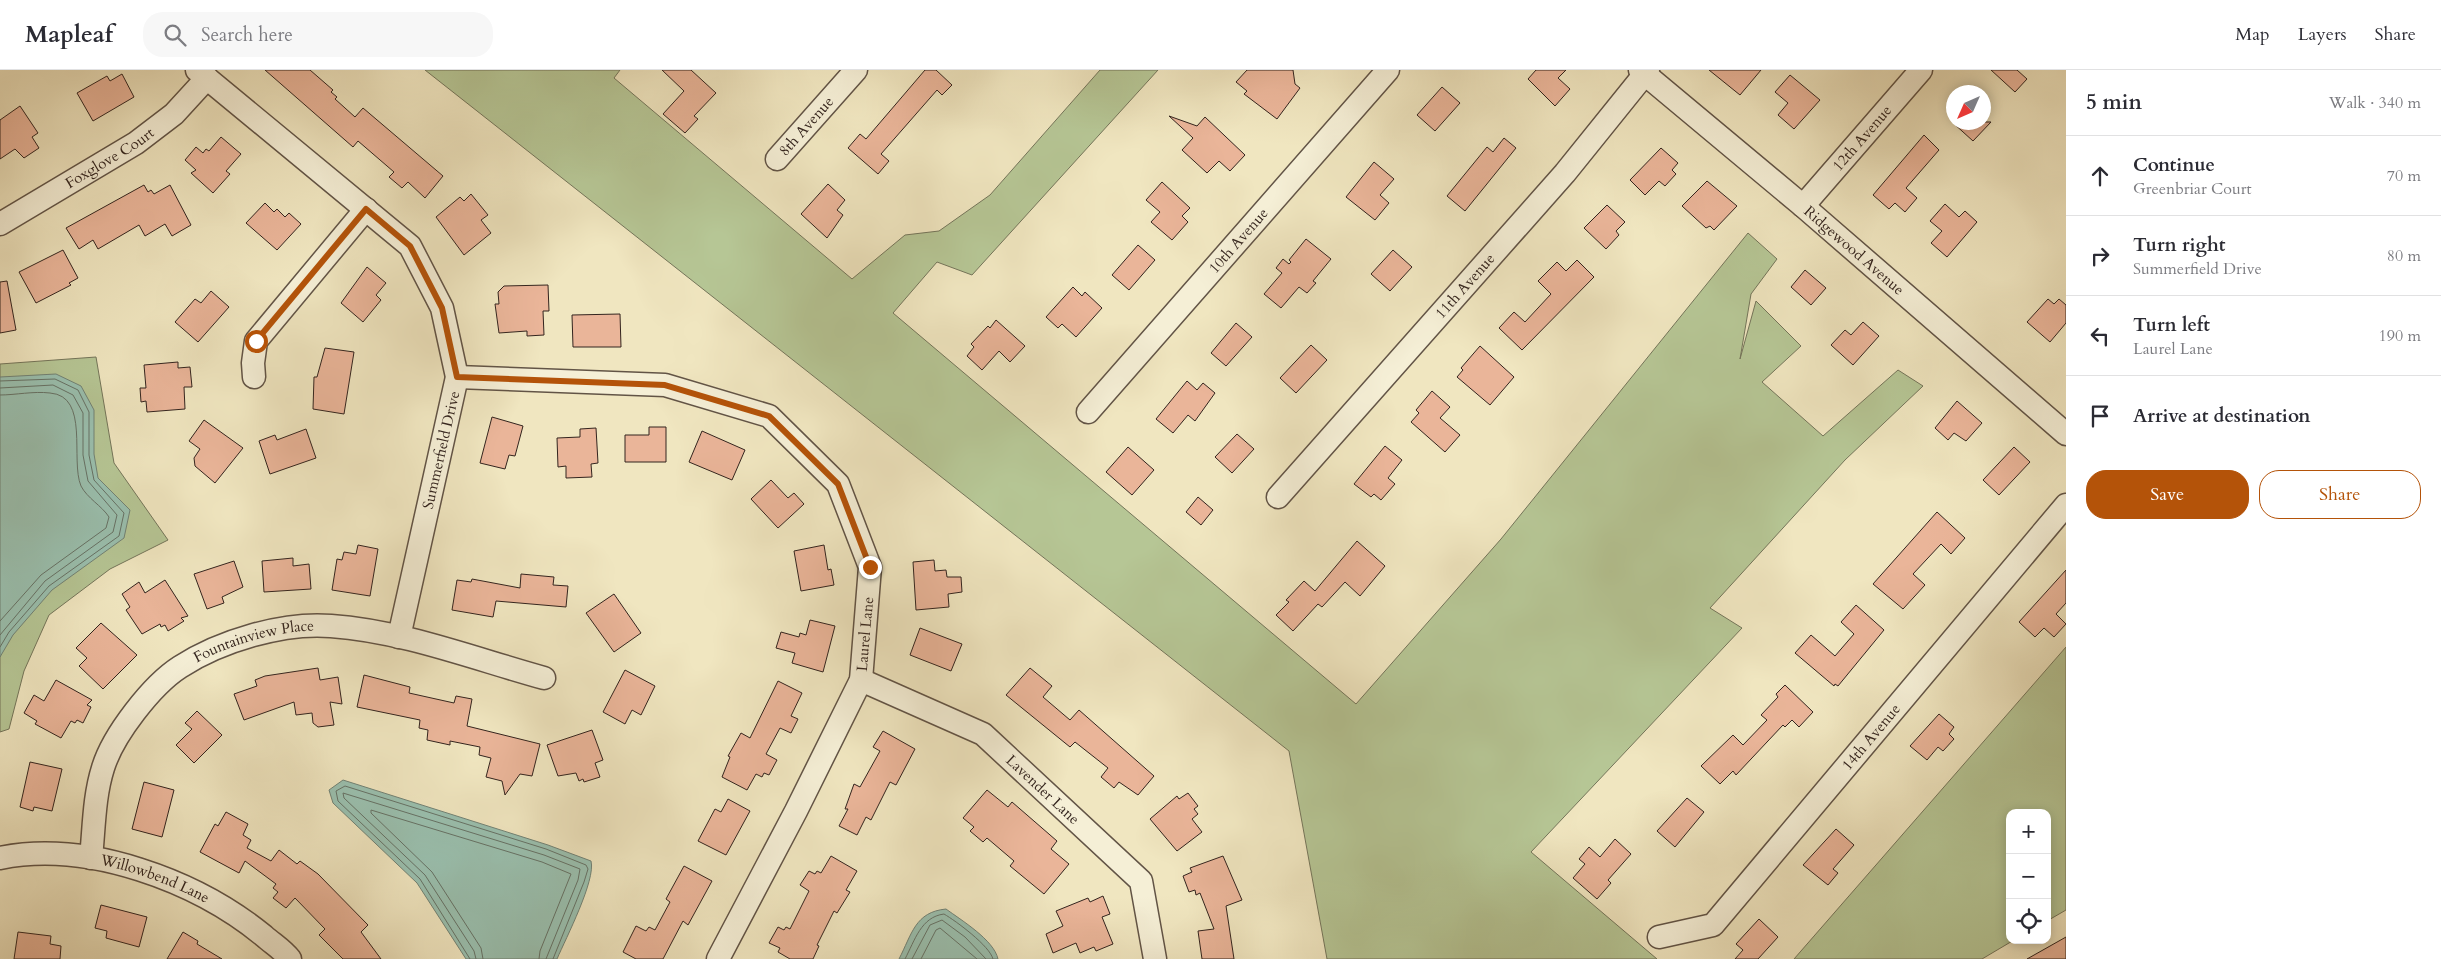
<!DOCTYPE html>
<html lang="en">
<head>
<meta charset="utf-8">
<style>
  body { margin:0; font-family:Cardo,serif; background:#f7f7f7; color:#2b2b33 }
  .controls { position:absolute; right:15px; bottom:15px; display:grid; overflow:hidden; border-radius:10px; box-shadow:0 2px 12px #0003 }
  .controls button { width:45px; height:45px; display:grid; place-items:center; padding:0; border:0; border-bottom:1px solid #e1e1e2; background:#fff; color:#2b2b33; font:25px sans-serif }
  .compass { position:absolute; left:1946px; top:15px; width:45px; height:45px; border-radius:50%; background:#fff; box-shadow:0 2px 12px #0003; rotate:225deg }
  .stop { position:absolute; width:15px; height:15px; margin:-11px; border:4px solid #b45309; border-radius:50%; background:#fff }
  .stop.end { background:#b45309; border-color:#fff; box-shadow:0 1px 5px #0008 }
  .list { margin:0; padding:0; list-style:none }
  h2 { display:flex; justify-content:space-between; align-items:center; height:65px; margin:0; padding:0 20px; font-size:21px }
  h2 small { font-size:16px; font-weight:400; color:#7c7c81 }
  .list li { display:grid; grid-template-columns:32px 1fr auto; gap:15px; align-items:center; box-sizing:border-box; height:80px; padding:0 20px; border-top:1px solid #e1e1e2 }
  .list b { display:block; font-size:19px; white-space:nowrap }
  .list p { margin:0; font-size:16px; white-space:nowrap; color:#7c7c81 }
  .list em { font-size:16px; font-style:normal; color:#7c7c81 }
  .actions { display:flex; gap:10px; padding:15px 20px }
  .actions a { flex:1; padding:11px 0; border:1px solid #b45309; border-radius:20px; text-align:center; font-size:18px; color:#b45309 }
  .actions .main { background:#b45309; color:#fff }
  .icon { flex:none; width:28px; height:28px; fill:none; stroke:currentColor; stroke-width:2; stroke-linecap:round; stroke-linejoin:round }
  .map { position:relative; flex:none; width:2066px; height:889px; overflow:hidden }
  header { display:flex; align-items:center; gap:30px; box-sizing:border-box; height:70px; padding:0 25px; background:#fff; border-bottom:1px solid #e1e1e2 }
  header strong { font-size:24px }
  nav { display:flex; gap:28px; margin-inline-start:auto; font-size:18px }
  .search { width:350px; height:45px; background:#f7f7f7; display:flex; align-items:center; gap:12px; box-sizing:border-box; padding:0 18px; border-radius:20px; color:#7c7c81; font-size:19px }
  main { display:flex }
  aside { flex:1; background:#fff }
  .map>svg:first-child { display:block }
  .green { fill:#b6c695; stroke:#74755a }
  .water { fill:#9ac0af; stroke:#718275 }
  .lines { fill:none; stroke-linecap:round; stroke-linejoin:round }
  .shore { stroke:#667266; stroke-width:1 }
  .building { fill:#eab599; stroke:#33241e }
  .minor-casing { stroke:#625446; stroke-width:25 }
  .minor { stroke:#f5efd6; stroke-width:22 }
  .route { stroke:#b45309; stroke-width:6 }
  .labels { text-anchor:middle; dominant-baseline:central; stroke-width:4.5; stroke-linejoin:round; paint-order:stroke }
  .street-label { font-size:15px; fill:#33241e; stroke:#f5efd6 }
</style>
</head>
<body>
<header>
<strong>Mapleaf</strong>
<div class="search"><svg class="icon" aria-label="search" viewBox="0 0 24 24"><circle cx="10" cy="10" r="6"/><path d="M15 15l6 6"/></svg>Search here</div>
<nav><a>Map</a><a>Layers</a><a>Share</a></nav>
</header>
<main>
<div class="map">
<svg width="2066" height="889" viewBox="0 0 2066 889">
  <rect width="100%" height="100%" fill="#f0e6c0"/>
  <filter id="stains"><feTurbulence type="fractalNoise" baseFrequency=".004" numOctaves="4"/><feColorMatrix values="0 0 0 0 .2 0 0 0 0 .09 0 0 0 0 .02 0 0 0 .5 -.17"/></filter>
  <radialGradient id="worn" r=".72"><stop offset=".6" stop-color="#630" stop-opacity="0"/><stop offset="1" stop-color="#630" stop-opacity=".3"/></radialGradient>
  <g class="green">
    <polygon points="425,0 620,0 614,8 852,209 905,165 939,161 990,125 1100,0 1158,0 972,205 937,192 893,243 1356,634 1501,469 1748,163 1777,189 1751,224 1740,289 1756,231 1801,276 1762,312 1823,366 1898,300 1923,316 1845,390 1710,538 1742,558 1531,782 1657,889 1327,889 1289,681"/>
    <polygon points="96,287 114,393 168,470 110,499 49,545 24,601 9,659 0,662 0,294"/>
    <polygon points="2066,577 2066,840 2047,851 2047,743 2010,743 2010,870 2014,870 1982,889 1794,889"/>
  </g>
  <g class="water">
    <polygon points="56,304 81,316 94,340 94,384 98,408 130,440 124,468 52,520 13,565 0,587 0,307"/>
    <path d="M343,710L548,775L591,791C596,810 566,868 557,889H466L417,813L333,733L329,720Z"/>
    <path d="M946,839C961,850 994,870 998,889H899C912,864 915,842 946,839Z"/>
  </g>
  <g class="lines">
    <g class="shore">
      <polyline points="0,311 55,309 78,320 89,342 89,385 94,410 124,443 119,466 49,516 9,562 0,577"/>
      <polyline points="0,318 53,315 73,325 83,343 83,385 88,411 117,445 113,462 45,511 0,565"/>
      <path d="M0,325C16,325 33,321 50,323C90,326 70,390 81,416C87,428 102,436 109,447L106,458L41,505L0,551"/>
      <polyline points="470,889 420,809 338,731 336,721 345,716 546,779 586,795 588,799 584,812 553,889"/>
      <polyline points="476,889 474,881 425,805 344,728 343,723 544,785 580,799 578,810 546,889"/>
      <polyline points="483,889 481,878 432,802 371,743 371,740 542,792 571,804 540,881 539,889"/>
      <path d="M905,889C915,870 921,847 944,844C956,851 990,876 993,889"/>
      <polyline points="912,889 930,855 942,850 965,867 986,889"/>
      <polyline points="921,889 936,860 940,858 977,889"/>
    </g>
  </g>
  <g class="building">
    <polygon points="265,0 310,0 333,20 331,22 337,27 335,29 355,47 363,38 443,106 425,128 408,112 402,118 389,107 394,102 358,71 353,77"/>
    <polygon points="662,0 691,0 716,23 694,46 698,49 685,63 663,44 684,21"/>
    <polygon points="925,0 936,0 952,15 942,25 937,20 881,84 889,91 878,104 848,78 860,64 866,69"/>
    <polygon points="1247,0 1293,0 1295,14 1300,18 1277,49 1244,24 1247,21 1236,12"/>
    <polygon points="1536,0 1566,0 1558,8 1570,19 1555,36 1528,9"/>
    <polygon points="1709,0 1761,0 1740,25"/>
    <polygon points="1991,0 2017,0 2027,9 2015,22"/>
    <polygon points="122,4 134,27 93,51 77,23 107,6 110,11"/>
    <polygon points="1790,5 1820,30 1794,59 1778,45 1788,33 1775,22"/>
    <polygon points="1442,17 1460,33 1435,61 1417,45"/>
    <polygon points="20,36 38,63 32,67 39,78 24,88 15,79 0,89 0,50"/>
    <polygon points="1169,46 1197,56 1205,47 1245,85 1230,101 1219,91 1207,103 1182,80 1193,68"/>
    <polygon points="1952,52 1991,52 1973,71"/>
    <polygon points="1924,65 1939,80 1906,118 1917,128 1905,142 1895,133 1889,139 1873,125"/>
    <polygon points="221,67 241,84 226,101 230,104 213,123 191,103 196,100 185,90 196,77 203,83 206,79 209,81"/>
    <polygon points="1504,68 1516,78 1465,141 1447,126 1487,77 1493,82"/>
    <polygon points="1661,78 1678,93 1672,100 1676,104 1665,116 1659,111 1645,125 1630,110"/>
    <polygon points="1374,92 1394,109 1380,125 1389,133 1375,150 1346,127"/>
    <polygon points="1707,111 1737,136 1714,160 1710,156 1706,158 1682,136"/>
    <polygon points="1162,112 1190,138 1182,146 1188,152 1172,170 1151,152 1160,142 1146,130"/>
    <polygon points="828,114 845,130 837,140 843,145 827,168 801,144"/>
    <polygon points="144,115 148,122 151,120 154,124 170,115 191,155 172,166 165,154 145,166 139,155 98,179 93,170 79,179 66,158"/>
    <polygon points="471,124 488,145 481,150 491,163 464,185 436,147 460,127 464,131"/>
    <polygon points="265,133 274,142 277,139 285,147 289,143 301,154 277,180 246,153"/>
    <polygon points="1945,134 1959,147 1965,141 1977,152 1947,187 1931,173 1942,161 1930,151"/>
    <polygon points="1607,135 1625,152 1616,161 1619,165 1606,179 1584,158"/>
    <polygon points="1306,169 1331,189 1313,211 1316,213 1307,223 1299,217 1281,238 1264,224 1282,203 1276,198 1283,189 1289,194 1291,192 1289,190"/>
    <polygon points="1138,175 1155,190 1129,220 1112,205"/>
    <polygon points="63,180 78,208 69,213 71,215 36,233 19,202"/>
    <polygon points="1393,180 1412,197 1390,221 1371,204"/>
    <polygon points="1577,190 1594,207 1522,280 1499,258 1514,242 1525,252 1551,224 1538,211 1557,192 1566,201"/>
    <polygon points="367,197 386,213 376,225 381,230 363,252 341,233"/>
    <polygon points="1805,200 1826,218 1811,235 1791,217"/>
    <polygon points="7,211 16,260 0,263 0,212"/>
    <polygon points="548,215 549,241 543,241 544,265 527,266 527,261 499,263 495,234 499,234 498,222 504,216"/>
    <polygon points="1073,217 1082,226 1085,222 1102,238 1076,267 1062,254 1058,258 1046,247"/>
    <polygon points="211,221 229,237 198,272 175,252 195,229 201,233"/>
    <polygon points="2048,229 2054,234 2059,229 2066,235 2066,253 2050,272 2027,252"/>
    <polygon points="620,244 621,277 573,277 572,245"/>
    <polygon points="996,250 1025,276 1010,292 999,281 982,300 967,286 974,277 971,274 988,256 990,258"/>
    <polygon points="1863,252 1879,266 1853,295 1831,275 1845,260 1851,265"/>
    <polygon points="1236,253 1252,267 1226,296 1211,283"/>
    <polygon points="1311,275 1327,290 1296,323 1280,308"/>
    <polygon points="1480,276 1514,307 1490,335 1457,307 1463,300 1461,298"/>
    <polygon points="325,278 354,282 344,344 313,339 314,307 317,307"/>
    <polygon points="178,292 178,298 190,297 192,317 184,317 185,339 147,342 146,331 141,332 140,318 146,318 144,295"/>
    <polygon points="1187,311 1197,320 1203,313 1215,323 1195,351 1188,345 1173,363 1156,349"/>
    <polygon points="1432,321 1450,337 1440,348 1460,365 1445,382 1411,352 1419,343 1416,340"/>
    <polygon points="1957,331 1982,353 1966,371 1954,363 1948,370 1935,358"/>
    <polygon points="492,347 523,356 515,386 509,385 505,399 480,393"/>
    <polygon points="204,350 243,378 215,413 195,396 194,388 200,379 189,371"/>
    <polygon points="649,357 666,357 666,392 625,392 625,365 649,365"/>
    <polygon points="596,358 598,393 591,394 592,407 566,408 566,396 558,397 557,368 580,367 580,359"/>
    <polygon points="306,359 316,388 270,404 259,371 275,365 277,370"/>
    <polygon points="702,361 745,380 732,410 689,392"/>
    <polygon points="1237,364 1254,379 1232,403 1215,387"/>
    <polygon points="1385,376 1402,390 1388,408 1395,414 1381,430 1374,424 1371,427 1354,414"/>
    <polygon points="1128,377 1154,400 1132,425 1106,402"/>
    <polygon points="2014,377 2030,392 1999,425 1983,410"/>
    <polygon points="771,410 788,428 794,423 804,434 778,458 751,429"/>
    <polygon points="1198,427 1213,440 1201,455 1186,442"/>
    <polygon points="1937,442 1965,468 1951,484 1941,474 1913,504 1925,515 1903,539 1873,514"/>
    <polygon points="1357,471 1385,496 1360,526 1345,512 1322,537 1318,534 1293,561 1276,545 1289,532 1286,530 1304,511 1315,521"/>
    <polygon points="358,475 378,479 370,526 332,520 337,489 342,490 344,482 356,484"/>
    <polygon points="824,475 828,500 831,499 834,515 801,521 794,481"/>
    <polygon points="293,488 293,496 309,494 311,519 264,522 262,491"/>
    <polygon points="934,490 935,501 946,500 947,507 961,507 962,522 948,524 949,537 916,540 913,492"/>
    <polygon points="234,491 243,517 222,527 224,533 207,539 194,504"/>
    <polygon points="2066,500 2066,533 2056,544 2066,554 2054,567 2044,558 2035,567 2019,552"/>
    <polygon points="521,504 554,507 553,515 568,516 566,537 496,531 493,547 452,540 457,510 471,512 472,509 520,518"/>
    <polygon points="165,510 188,546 181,548 184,551 168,561 165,555 161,557 160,554 142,564 126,540 130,537 122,524 139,512 145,523"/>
    <polygon points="614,524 641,563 614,582 586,543"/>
    <polygon points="1856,535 1884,560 1838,616 1835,614 1834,616 1795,583 1811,565 1835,586 1854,564 1841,552"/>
    <polygon points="810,550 835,556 823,602 792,593 795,583 776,578 781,562 799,567 800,563 806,565"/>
    <polygon points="101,553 137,585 103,619 79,596 87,588 76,578"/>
    <polygon points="920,558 962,574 951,601 910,585"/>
    <polygon points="318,598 320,610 338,607 342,634 330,632 334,655 318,657 313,653 312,643 296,645 294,632 244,650 234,624 257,616 255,610 265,606"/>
    <polygon points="1030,598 1052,616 1043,627 1070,650 1079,640 1154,706 1138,725 1119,712 1114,718 1101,707 1108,698 1075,672 1070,677 1006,625"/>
    <polygon points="625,600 655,616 641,645 632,640 625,654 603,642"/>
    <polygon points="364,605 410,617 409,623 454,633 456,626 472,629 467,656 540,674 532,706 520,704 505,725 502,711 486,707 491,688 479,685 480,677 450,671 450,675 427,670 428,660 419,658 420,650 357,637"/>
    <polygon points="56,610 92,630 87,635 91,637 83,653 77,650 75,653 71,651 61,668 35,654 37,651 24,643 34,625 44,631"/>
    <polygon points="778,611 802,623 791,646 798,649 791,663 780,658 766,684 777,690 769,705 764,703 762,707 756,704 747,720 722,707 730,687 728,686 741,663 750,668"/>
    <polygon points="1785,615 1813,642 1799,657 1792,650 1785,657 1783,655 1736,705 1733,701 1720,714 1701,696 1733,665 1743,675 1767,650 1761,645 1778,627 1776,624"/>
    <polygon points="197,641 222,665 194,693 176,675 192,659 185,653"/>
    <polygon points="1939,644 1954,657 1949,664 1954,669 1943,681 1938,677 1927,690 1910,676"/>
    <polygon points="592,660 603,690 595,693 600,707 584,712 583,709 579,711 576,703 558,706 547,675"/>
    <polygon points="883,661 915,679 896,715 890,712 871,750 866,747 857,765 839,756 848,739 845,739 854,714 860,717 880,681 873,677"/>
    <polygon points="30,692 62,699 52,741 34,737 33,741 20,737"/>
    <polygon points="144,712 174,720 162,767 132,759"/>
    <polygon points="987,720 1008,737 1012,732 1057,771 1051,779 1069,794 1044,824 1010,796 1014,791 987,768 983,772 970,761 974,757 963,748"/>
    <polygon points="1188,723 1198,736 1194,739 1198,744 1192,749 1202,762 1177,781 1150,749 1177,726 1179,729"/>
    <polygon points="1687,728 1704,742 1675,777 1657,761"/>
    <polygon points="728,729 750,741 726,785 698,771 715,739 721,742"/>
    <polygon points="226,742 248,754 243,765 251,770 247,778 271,791 279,780 297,794 300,791 318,804 368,855 361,862 381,889 343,889 319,865 325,859 295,828 286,838 273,828 278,822 273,818 276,814 245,791 239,803 200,782 215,754 218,756"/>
    <polygon points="1836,759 1854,775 1833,799 1838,803 1828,815 1803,795"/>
    <polygon points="1615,769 1631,784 1608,810 1611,813 1597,829 1573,808 1585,794 1579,789 1589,777 1600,787"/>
    <polygon points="831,786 857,801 846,820 850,822 837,843 834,841 817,875 819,876 813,889 790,889 778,882 780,878 769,873 778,857 784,860 786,857 790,859 809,821 800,815 809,801 815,804 817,801 821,803"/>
    <polygon points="1223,786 1242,830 1226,836 1234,889 1202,889 1198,861 1214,859 1200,823 1196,825 1195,820 1189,822 1183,806 1192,802 1190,798"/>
    <polygon points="684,796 712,811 688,855 683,851 663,889 636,889 623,882 636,856 646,861 649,857 655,860 670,832 666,829"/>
    <polygon points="1103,826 1110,844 1102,847 1113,874 1096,881 1094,877 1080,883 1076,873 1053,883 1046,864 1063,856 1056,841 1088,828 1090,832"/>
    <polygon points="101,835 147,847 139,877 106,868 107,861 95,858"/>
    <polygon points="1759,849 1778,867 1758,889 1735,889 1743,880 1736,874"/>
    <polygon points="18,862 51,866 50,874 61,876 60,889 14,889"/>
    <polygon points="183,862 198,871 197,874 222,889 167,889"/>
    <polygon points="2066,867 2066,889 2027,889"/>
  </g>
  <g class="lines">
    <g class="minor-casing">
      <g id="minor">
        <polyline points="197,0 410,176 442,238 457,307 399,567"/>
        <path id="s1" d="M1640,0L1803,136L2066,364"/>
        <path id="s2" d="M777,89L856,0"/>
        <path id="s3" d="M1803,136L1921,0"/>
        <path id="s4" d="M0,154L136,73L174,44L207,8"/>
        <polyline points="254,307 253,293 256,271 366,139"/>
        <polyline points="457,307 665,315 769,346 838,414 870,497 861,610 796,741 718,889"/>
        <path id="s5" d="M1088,342L1388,0"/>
        <path id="s6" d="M1278,427L1565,103L1648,0"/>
        <path id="s7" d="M861,610L983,664L1141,811L1155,889"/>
        <path id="s8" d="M0,788C88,770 197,811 264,866C273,874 283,880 290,889"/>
        <path id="s9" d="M91,788C94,758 94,726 103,698C113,665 152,615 180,597C220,571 283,552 331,556C403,561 475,589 544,608"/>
        <path id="s10" d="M1659,867L1713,855L2066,435"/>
      </g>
    </g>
    <use href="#minor" class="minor"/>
  </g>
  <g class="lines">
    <polyline class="route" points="256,271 366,139 410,176 442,238 457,307 665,315 769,346 838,414 870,497"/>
  </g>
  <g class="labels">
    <g class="street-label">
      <text stroke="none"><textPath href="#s2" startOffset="44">8th Avenue</textPath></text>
      <text stroke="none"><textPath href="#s3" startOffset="90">12th Avenue</textPath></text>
      <text stroke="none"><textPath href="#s4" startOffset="128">Foxglove Court</textPath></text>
      <text stroke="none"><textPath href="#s5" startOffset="228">10th Avenue</textPath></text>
      <text stroke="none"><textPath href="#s1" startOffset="280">Ridgewood Avenue</textPath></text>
      <text stroke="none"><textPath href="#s6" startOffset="282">11th Avenue</textPath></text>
      <text transform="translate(441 380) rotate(-77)">Summerfield Drive</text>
      <text transform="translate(865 564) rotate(-85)">Laurel Lane</text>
      <text stroke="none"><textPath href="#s9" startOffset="299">Fountainview Place</textPath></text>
      <text stroke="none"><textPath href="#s10" startOffset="301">14th Avenue</textPath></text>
      <text stroke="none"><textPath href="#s7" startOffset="215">Lavender Lane</textPath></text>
      <text stroke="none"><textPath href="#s8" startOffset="159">Willowbend Lane</textPath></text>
    </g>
  </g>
  <rect width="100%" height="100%" filter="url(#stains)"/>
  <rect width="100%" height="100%" fill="url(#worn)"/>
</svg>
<div class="controls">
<button>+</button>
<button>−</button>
<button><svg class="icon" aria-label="locate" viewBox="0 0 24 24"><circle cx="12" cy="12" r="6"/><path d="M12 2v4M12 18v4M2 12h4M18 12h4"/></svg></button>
</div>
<svg class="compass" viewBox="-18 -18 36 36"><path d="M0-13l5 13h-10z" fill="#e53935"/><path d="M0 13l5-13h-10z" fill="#7c7c81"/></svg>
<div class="stop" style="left:256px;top:271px"></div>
<div class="stop end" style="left:870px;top:497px"></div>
</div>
<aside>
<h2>5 min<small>Walk · 340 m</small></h2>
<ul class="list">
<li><svg class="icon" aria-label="ahead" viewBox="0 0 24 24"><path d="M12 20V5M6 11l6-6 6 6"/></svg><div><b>Continue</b><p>Greenbriar Court</p></div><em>70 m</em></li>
<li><svg class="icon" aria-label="right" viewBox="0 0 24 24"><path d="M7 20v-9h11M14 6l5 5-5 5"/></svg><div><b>Turn right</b><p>Summerfield Drive</p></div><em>80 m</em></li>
<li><svg class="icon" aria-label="left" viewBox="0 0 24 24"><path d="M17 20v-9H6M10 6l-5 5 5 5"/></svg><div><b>Turn left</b><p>Laurel Lane</p></div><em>190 m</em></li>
<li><svg class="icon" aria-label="arrive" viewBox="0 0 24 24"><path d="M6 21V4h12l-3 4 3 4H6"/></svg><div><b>Arrive at destination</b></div></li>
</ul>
<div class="actions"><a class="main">Save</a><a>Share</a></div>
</aside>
</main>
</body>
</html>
